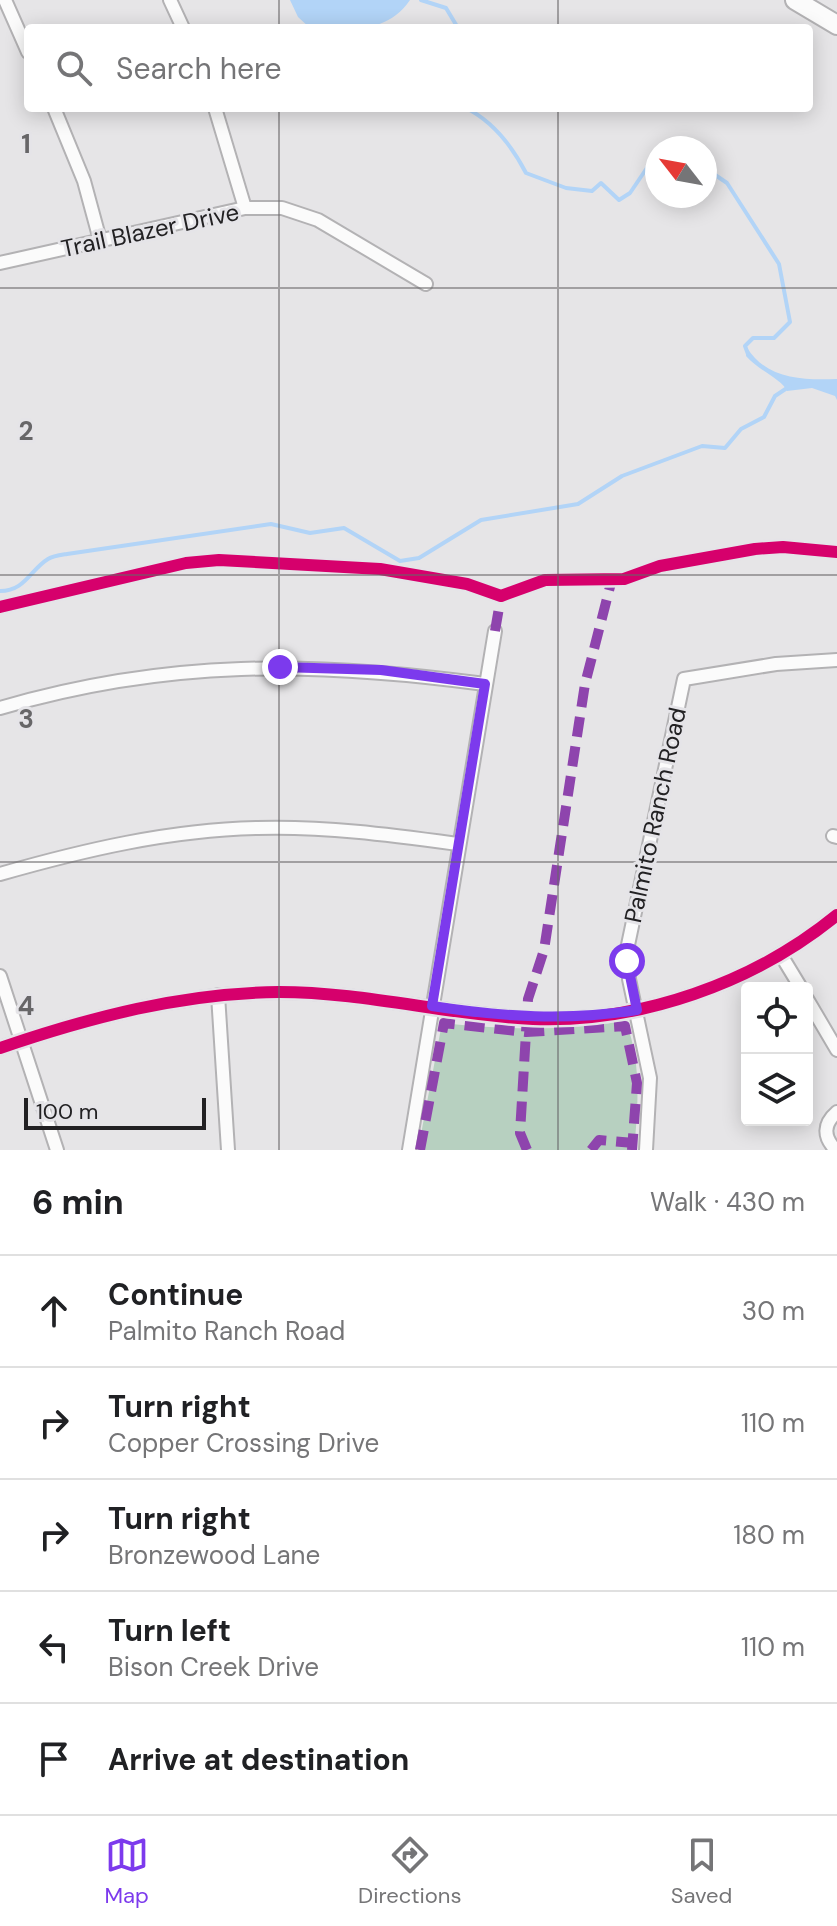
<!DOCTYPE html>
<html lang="en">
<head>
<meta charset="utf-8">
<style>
  body { margin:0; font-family:"DM Sans",sans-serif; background:#f2f2f2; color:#202124 }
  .controls { position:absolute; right:24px; bottom:24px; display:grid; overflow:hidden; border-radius:8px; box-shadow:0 4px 20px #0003 }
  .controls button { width:72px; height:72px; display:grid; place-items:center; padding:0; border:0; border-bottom:2px solid #e0e0e0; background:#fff; color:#202124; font:40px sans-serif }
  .compass { position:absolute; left:645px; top:136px; width:72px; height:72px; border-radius:50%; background:#fff; box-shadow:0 4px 20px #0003; rotate:301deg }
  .scale { position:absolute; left:24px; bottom:20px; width:182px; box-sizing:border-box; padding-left:8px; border:4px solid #222123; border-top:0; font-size:22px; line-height:28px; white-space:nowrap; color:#222123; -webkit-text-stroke:6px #e5e4e8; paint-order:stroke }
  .stop { position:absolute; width:24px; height:24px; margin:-18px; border:6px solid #7c3aed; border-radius:50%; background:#fff }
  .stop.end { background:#7c3aed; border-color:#fff; box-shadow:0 2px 8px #0008 }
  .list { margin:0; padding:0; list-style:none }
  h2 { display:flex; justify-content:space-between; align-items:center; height:104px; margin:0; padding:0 32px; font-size:34px }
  h2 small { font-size:26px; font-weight:400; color:#757577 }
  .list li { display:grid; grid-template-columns:52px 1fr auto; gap:24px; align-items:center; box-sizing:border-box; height:112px; padding:0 32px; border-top:2px solid #e0e0e0 }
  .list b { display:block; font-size:30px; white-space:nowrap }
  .list p { margin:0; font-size:26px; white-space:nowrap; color:#757577 }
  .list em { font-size:26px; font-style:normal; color:#757577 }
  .icon { flex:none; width:44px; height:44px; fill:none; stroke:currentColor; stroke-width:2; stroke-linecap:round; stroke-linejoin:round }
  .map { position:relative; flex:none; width:837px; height:1150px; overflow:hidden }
  .search { position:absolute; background:#fff; box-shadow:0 4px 20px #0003; left:24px; right:24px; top:24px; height:88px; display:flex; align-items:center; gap:20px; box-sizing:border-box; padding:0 28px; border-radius:8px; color:#757577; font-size:30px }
  .sheet { height:664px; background:#fff }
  nav { display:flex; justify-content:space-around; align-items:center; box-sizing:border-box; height:112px; border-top:2px solid #e0e0e0; background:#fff; font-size:22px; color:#757577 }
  nav a { display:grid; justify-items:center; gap:4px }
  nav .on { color:#7c3aed }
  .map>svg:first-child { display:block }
  .green { fill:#b7d0c0 }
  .water { fill:#b2d4f7 }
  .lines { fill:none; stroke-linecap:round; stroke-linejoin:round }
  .stream { stroke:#b2d4f7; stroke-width:4 }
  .minor-casing { stroke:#b3b2b4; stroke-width:16 }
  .secondary-casing { stroke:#b3b2b4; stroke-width:22 }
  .minor { stroke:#fbfbfb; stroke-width:12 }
  .secondary { stroke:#fbfbfb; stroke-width:18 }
  .quiet { stroke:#8e44ad; stroke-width:10; stroke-dasharray:20 10; stroke-linecap:butt }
  .cycleway-casing { stroke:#e5e4e8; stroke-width:17 }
  .cycleway { stroke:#d6006c; stroke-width:12 }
  .route { stroke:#7c3aed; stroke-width:10 }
  .grid { fill:none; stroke:#676668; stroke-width:2; stroke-opacity:0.55 }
  .labels { text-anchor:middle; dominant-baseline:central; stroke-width:6; stroke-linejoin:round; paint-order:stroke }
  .street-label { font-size:24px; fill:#222123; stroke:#e5e4e8 }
  .grid-label { font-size:26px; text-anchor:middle; font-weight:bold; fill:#676668; stroke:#e5e4e8; stroke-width:6; stroke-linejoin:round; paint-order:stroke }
</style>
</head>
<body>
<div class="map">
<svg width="837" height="1150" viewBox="0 0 837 1150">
  <rect width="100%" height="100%" fill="#e6e5e7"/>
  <path class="green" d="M625,1021C642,1058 638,1110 634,1150H418L442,1023C505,1030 562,1031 625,1021Z"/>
  <g class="water">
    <path d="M290,0H410C385,36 348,28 310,28L298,17Z"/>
    <path d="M747,348C768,380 803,380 837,379V400L835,396L812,388L787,391C783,380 758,370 746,356Z"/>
  </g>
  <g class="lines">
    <g class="stream">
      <polyline points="421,0 446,8 458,28"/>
      <path d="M466,108C494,122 512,146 526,173L566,188L592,191L601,183L619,200L630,193L657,153"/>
      <polyline points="705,168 727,183 779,264 790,322 774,338 753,338 745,346 748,354"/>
      <path d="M0,591C25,591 30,570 48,559C53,556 61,555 67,554L271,524L310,533L344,528L400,561L419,558L481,520L578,504L622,476L702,446L725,448L741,429L764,417L775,396L790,386"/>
    </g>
    <g class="minor-casing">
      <g id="minor">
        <polyline points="5,0 28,52"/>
        <polyline points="170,0 183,28"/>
        <polyline points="54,108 84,181 100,240"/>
        <polyline points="215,108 245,208"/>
        <polyline points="0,263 245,208 282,208 318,220 426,284"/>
        <path d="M0,708C167,659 314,661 485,684"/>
        <polyline points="833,836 837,837"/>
        <path d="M0,874C84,850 169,830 257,828C325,826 391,835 458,844"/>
        <polyline points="781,955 801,988"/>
        <polyline points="0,976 57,1150"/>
        <polyline points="218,995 228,1150"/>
        <polyline points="807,999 837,1050"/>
        <path d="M0,1048C91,1017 182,993 279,992C364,992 448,1015 533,1019C640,1023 754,983 837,915"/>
        <polyline points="409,1150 495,631"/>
        <polyline points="646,1150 650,1078 629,979 628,945 684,679 776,664 837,660"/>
        <path d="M836,1150C823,1137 823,1124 837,1112"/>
      </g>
    </g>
    <g class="secondary-casing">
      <polyline id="secondary" points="795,0 837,25"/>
    </g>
    <use href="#minor" class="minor"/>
    <use href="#secondary" class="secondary"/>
    <g class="quiet">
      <polyline points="495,631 501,596"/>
      <polyline points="420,1150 444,1023 526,1032 625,1026 637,1083 632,1150"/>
      <polyline points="527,1150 520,1133 528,999 544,950 585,684 612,579"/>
      <polyline points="591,1150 599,1140 634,1143"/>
    </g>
    <g class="cycleway-casing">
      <g id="cycleway">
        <polyline points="0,607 186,563 219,560 380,569 467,584 501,596 545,580 624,579 660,566 755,549 783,547 837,552"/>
        <path d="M0,1048C91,1017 182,993 279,992C364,992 448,1015 533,1019C640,1023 754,983 837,915"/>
      </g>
    </g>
    <use href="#cycleway" class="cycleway"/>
  </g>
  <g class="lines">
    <path class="route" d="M280,667L381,670L485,684L432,1006C503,1017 567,1021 637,1010L627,961"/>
  </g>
  <path class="grid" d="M279,0V28M558,0V28M279,108V1150M558,108V1150M0,288H837M0,575H837M0,862H837"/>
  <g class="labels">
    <g class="street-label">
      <text transform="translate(150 230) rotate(-12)">Trail Blazer Drive</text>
      <text transform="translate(655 815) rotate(-78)">Palmito Ranch Road</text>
    </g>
  </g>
  <g class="grid-label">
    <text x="26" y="153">1</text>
    <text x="26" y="440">2</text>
    <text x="26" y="728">3</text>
    <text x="26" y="1015">4</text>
  </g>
</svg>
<div class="controls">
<button><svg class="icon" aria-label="locate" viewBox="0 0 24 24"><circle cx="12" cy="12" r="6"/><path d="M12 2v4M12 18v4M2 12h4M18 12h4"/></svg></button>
<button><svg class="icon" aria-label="layers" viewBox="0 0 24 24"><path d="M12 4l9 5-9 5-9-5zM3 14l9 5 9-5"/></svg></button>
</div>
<svg class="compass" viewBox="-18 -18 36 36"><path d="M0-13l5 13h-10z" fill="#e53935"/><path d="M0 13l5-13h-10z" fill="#757577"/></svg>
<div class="scale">100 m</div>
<div class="stop" style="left:627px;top:961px"></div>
<div class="stop end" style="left:280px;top:667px"></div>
<div class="search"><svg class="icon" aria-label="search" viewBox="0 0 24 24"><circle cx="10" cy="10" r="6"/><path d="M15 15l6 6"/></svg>Search here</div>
</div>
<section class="sheet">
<h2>6 min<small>Walk · 430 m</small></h2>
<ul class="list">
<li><svg class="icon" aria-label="ahead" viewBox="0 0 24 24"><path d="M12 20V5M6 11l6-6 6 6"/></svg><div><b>Continue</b><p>Palmito Ranch Road</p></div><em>30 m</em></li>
<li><svg class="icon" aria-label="right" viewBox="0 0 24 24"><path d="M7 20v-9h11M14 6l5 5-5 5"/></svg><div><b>Turn right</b><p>Copper Crossing Drive</p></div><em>110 m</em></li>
<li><svg class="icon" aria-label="right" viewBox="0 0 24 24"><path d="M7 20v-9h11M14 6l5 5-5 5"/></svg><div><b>Turn right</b><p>Bronzewood Lane</p></div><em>180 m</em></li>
<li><svg class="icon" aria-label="left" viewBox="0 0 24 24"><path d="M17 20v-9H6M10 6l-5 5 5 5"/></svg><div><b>Turn left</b><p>Bison Creek Drive</p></div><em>110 m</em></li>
<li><svg class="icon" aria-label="arrive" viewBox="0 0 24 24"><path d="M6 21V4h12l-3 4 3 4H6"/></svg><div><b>Arrive at destination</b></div></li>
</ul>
</section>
<nav>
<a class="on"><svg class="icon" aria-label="map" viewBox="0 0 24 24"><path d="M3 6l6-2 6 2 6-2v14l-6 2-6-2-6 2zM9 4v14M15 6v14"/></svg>Map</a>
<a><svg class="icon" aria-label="directions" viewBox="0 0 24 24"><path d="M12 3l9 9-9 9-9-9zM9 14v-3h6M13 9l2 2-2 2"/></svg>Directions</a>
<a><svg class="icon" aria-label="saved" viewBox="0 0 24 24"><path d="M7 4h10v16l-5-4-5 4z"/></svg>Saved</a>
</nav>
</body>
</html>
